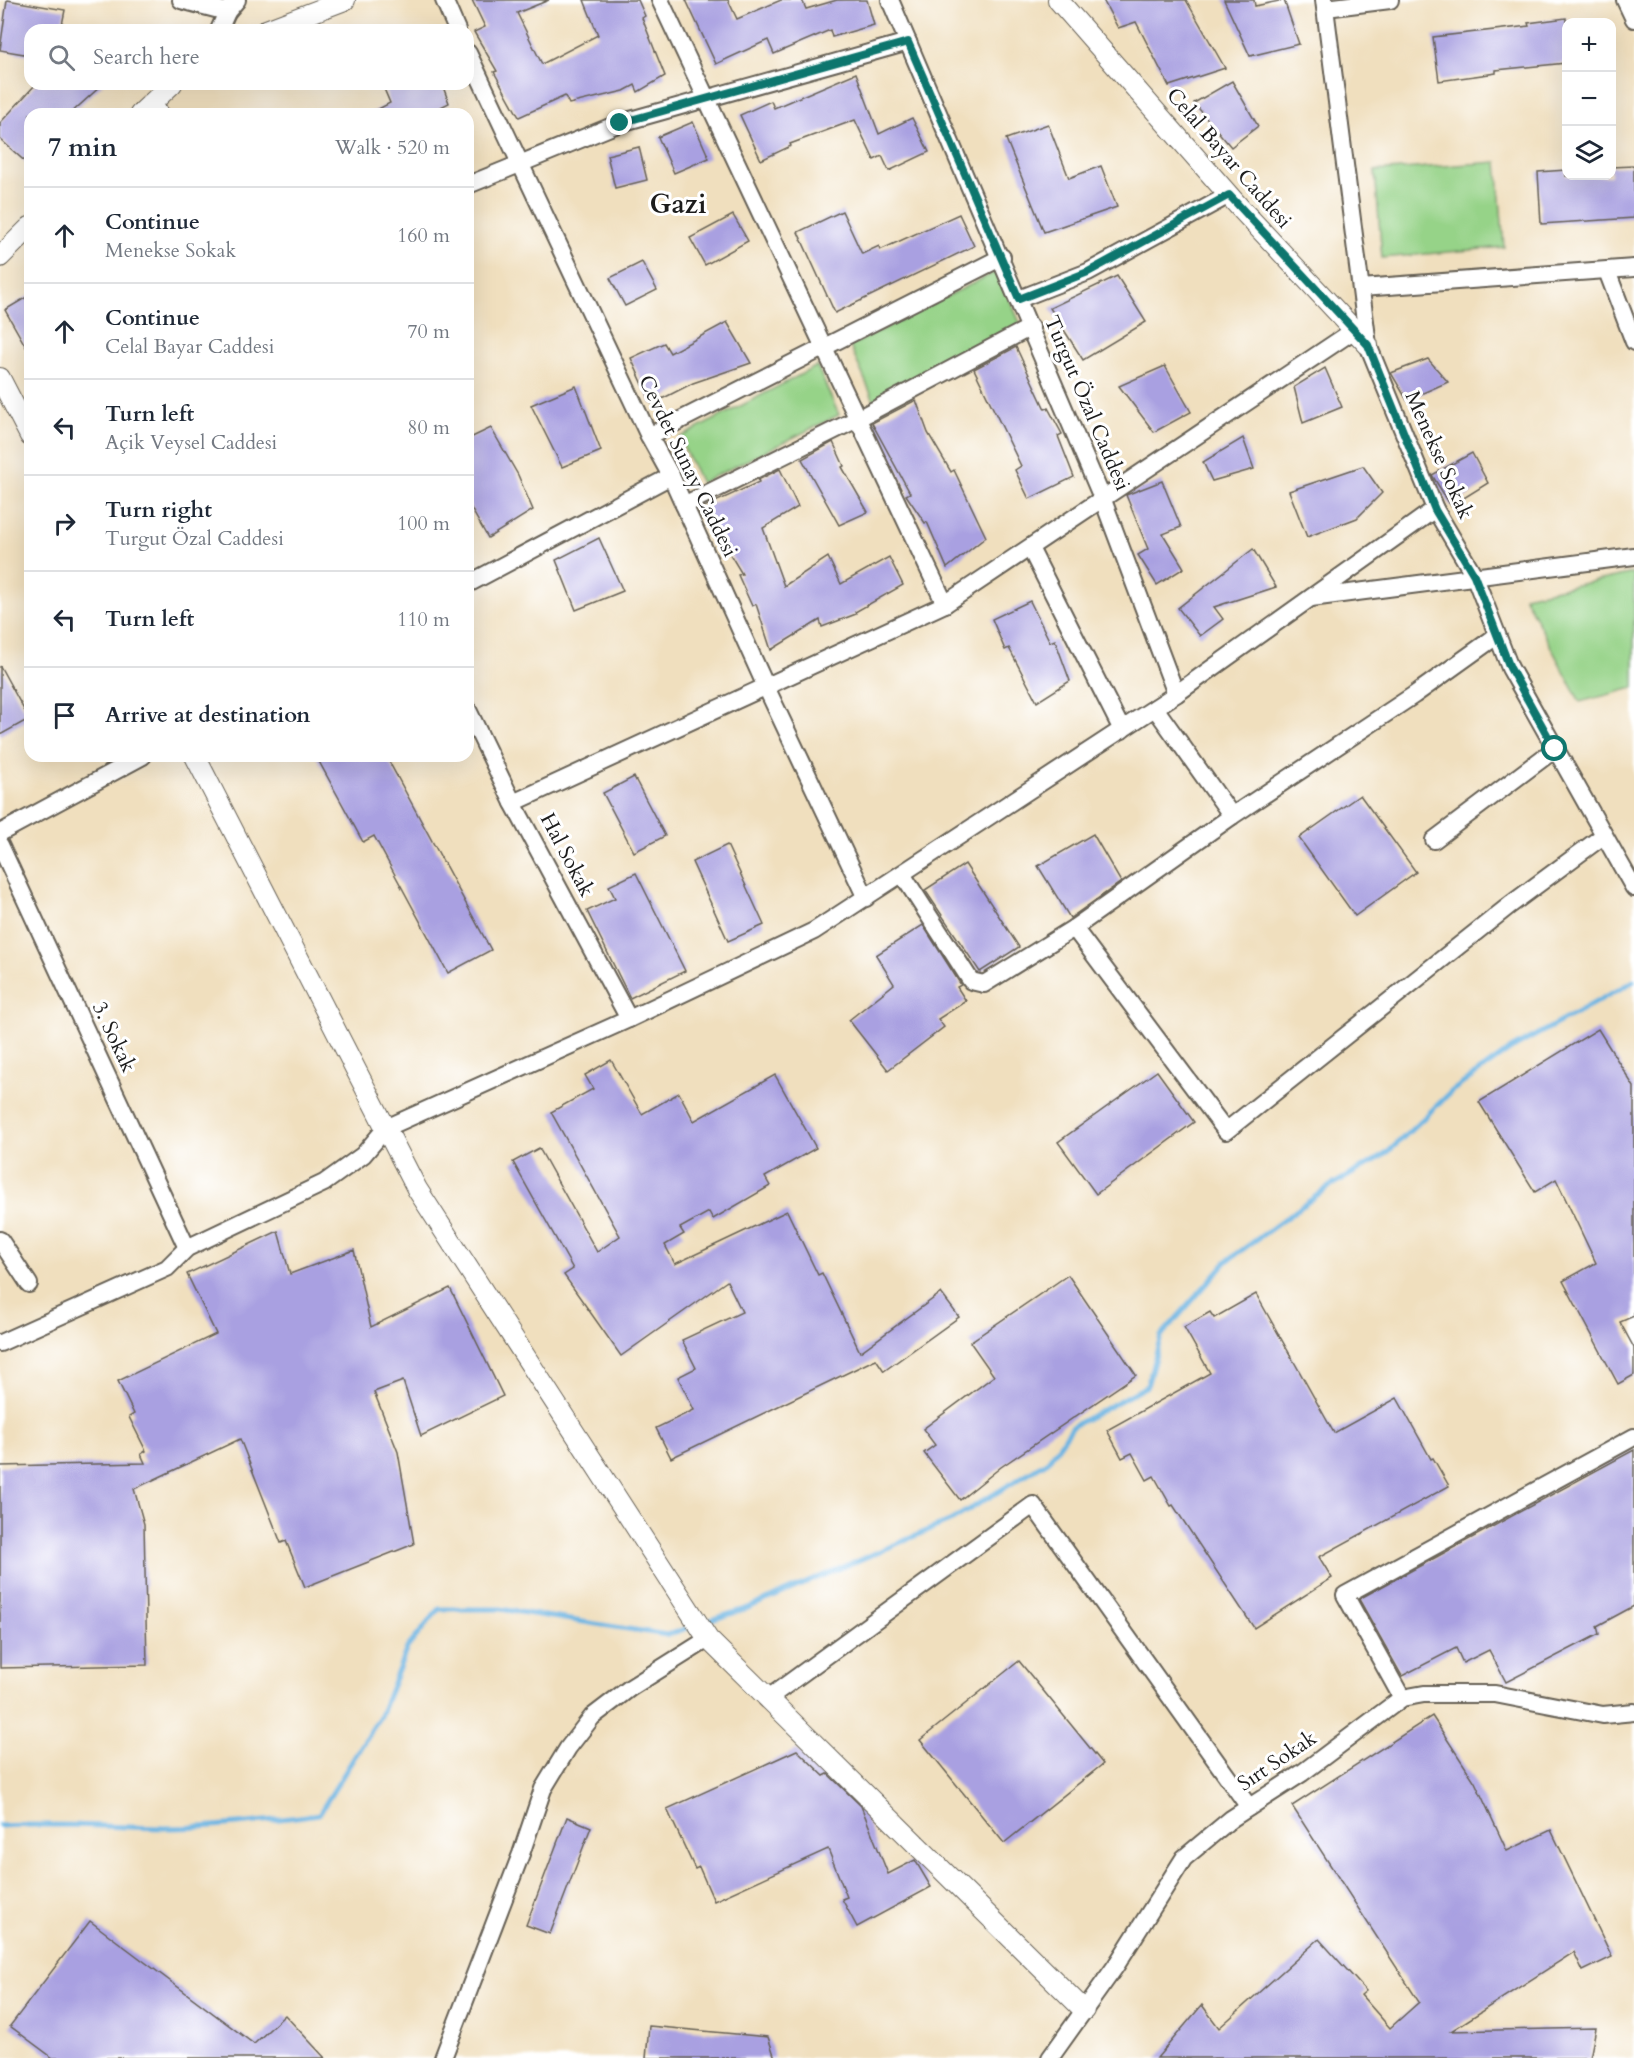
<!DOCTYPE html>
<html lang="en">
<head>
<meta charset="utf-8">
<style>
  body { margin:0; font-family:Cardo,serif; background:#f6f6f7; color:#1f2937 }
  .controls { position:absolute; right:18px; top:18px; display:grid; overflow:hidden; border-radius:12px; box-shadow:0 6px 24px #0002 }
  .controls button { width:54px; height:54px; display:grid; place-items:center; padding:0; border:0; border-bottom:2px solid #e0e1e3; background:#fff; color:#1f2937; font:30px sans-serif }
  .stop { position:absolute; width:18px; height:18px; margin:-14px; border:4px solid #0f766e; border-radius:50%; background:#fff }
  .stop.end { background:#0f766e; border-color:#fff; box-shadow:0 2px 6px #0008 }
  .list { margin:0; padding:0; list-style:none }
  h2 { display:flex; justify-content:space-between; align-items:center; height:78px; margin:0; padding:0 24px; font-size:26px }
  h2 small { font-size:20px; font-weight:400; color:#747a83 }
  .list li { display:grid; grid-template-columns:39px 1fr auto; gap:18px; align-items:center; box-sizing:border-box; height:96px; padding:0 24px; border-top:2px solid #e0e1e3 }
  .list b { display:block; font-size:22px; white-space:nowrap }
  .list p { margin:0; font-size:20px; white-space:nowrap; color:#747a83 }
  .list em { font-size:20px; font-style:normal; color:#747a83 }
  .icon { flex:none; width:33px; height:33px; fill:none; stroke:currentColor; stroke-width:2; stroke-linecap:round; stroke-linejoin:round }
  .map { position:relative; flex:none; width:1634px; height:2058px; overflow:hidden }
  .search { position:absolute; background:#fff; box-shadow:0 6px 24px #0002; left:24px; top:24px; width:450px; height:66px; display:flex; align-items:center; gap:15px; box-sizing:border-box; padding:0 21px; border-radius:18px; color:#747a83; font-size:22px }
  .panel { position:absolute; background:#fff; box-shadow:0 6px 24px #0002; left:24px; top:108px; width:450px; height:654px; border-radius:18px }
  .map>svg:first-child { display:block }
  .green { fill:#96d388; stroke:#597852; stroke-width:1.5 }
  .lines { fill:none; stroke-linecap:round; stroke-linejoin:round }
  .stream { stroke:#6ab4e2; stroke-width:5 }
  .building { fill:#a9a0e1 }
  .minor-casing { stroke:#666055; stroke-width:20 }
  .tertiary-casing { stroke:#666055; stroke-width:22 }
  .minor { stroke:#fff; stroke-width:16 }
  .tertiary { stroke:#fff; stroke-width:20 }
  .route { stroke:#0f766e; stroke-width:8 }
  .labels { text-anchor:middle; dominant-baseline:central; stroke-width:6; stroke-linejoin:round; paint-order:stroke }
  .street-label { font-size:21px; fill:#1c1c1c; stroke:#fff }
  .district-label { font-size:27px; font-weight:bold; fill:#1c1c1c; stroke:#fff }
</style>
</head>
<body>
<div class="map">
<svg width="1634" height="2058" viewBox="0 0 1634 2058">
  <rect width="100%" height="100%" fill="#fff"/>
  <filter id="ink" filterUnits="userSpaceOnUse"><feTurbulence type="fractalNoise" baseFrequency=".0167" numOctaves="2"/><feDisplacementMap in="SourceGraphic" scale="12" xChannelSelector="R" yChannelSelector="G"/><feConvolveMatrix kernelMatrix="1 2 1 2 8 2 1 2 1" color-interpolation-filters="sRGB"/></filter>
  <filter id="wash" filterUnits="userSpaceOnUse"><feTurbulence type="fractalNoise" baseFrequency=".008" numOctaves="4" result="noise"/><feDisplacementMap in="SourceGraphic" scale="24" xChannelSelector="R" yChannelSelector="G"/><feGaussianBlur stdDeviation="1.35" result="paint"/><feColorMatrix in="noise" values="0 0 0 0 0 0 0 0 0 0 0 0 0 0 0 0 0 1.4 0 .05"/><feComposite in="paint" operator="in"/></filter>
  <g filter="url(#wash)">
    <rect width="100%" height="100%" fill="#f0dfbe"/>
    <g class="green">
      <polygon points="1497,162 1504,247 1382,258 1375,171"/>
      <polygon points="997,271 1021,325 876,405 850,346"/>
      <polygon points="817,366 839,415 701,483 679,438"/>
      <polygon points="1634,573 1634,688 1580,702 1524,596"/>
    </g>
    <g class="lines">
      <g class="stream">
        <polyline points="702,1623 748,1608 952,1520 1048,1461 1073,1426 1147,1386 1161,1336 1227,1261 1327,1188 1386,1154 1452,1091 1511,1049 1634,981"/>
        <path d="M0,1826C55,1823 109,1827 164,1828C216,1828 267,1821 319,1814L380,1716L407,1648L439,1609H500L667,1635L693,1626"/>
      </g>
    </g>
    <g id="blocks">
      <g class="building">
        <polygon points="7,0 65,10 61,30 30,30 30,55 0,50"/>
        <polygon points="472,0 549,0 517,13 542,64 598,35 584,0 638,0 645,16 642,18 665,76 638,92 635,85 624,91 569,104 565,96 519,117 494,72 497,71 474,32 485,27"/>
        <polygon points="686,0 728,0 737,19 781,0 802,0 806,9 837,0 867,0 874,25 832,37 830,30 774,54 768,40 716,64"/>
        <polygon points="1103,0 1186,0 1225,68 1169,86 1136,22 1118,28"/>
        <polygon points="1224,0 1254,0 1255,6 1284,0 1299,44 1250,56"/>
        <polygon points="1566,18 1566,63 1496,70 1496,73 1439,81 1433,37 1529,26 1528,23"/>
        <polygon points="856,73 879,134 912,118 929,152 889,171 882,156 874,160 855,120 790,144 791,146 761,160 740,115 771,101 774,108"/>
        <polygon points="1232,81 1258,126 1231,147 1194,103"/>
        <polygon points="36,84 103,84 70,114 30,114 30,166 0,139 0,123"/>
        <polygon points="382,84 442,84 449,103 427,114 369,114 390,103"/>
        <polygon points="693,122 709,158 674,173 658,137"/>
        <polygon points="1048,124 1069,178 1101,166 1117,207 1044,232 1006,139"/>
        <polygon points="639,147 647,180 615,188 607,155"/>
        <polygon points="1634,166 1634,218 1541,224 1538,172 1566,170 1566,176 1611,176 1611,167"/>
        <polygon points="842,211 862,254 879,246 880,250 959,214 974,246 835,313 798,232"/>
        <polygon points="733,215 748,241 705,265 690,238"/>
        <polygon points="642,262 657,290 625,306 610,278"/>
        <polygon points="1117,276 1146,322 1083,360 1050,308"/>
        <polygon points="30,295 30,354 5,310"/>
        <polygon points="727,322 751,363 693,383 652,404 631,358 664,343 670,353"/>
        <polygon points="1016,347 1045,409 1048,408 1062,434 1058,436 1074,477 1029,499 1015,470 1021,466 974,369"/>
        <polygon points="1428,359 1448,382 1407,400 1391,373"/>
        <polygon points="1165,366 1191,412 1154,432 1119,386"/>
        <polygon points="1325,368 1342,407 1303,423 1294,387"/>
        <polygon points="576,386 601,451 562,467 531,405"/>
        <polygon points="916,400 928,433 951,472 954,470 986,537 947,568 927,522 925,523 906,495 910,493 872,423"/>
        <polygon points="491,428 518,475 533,510 488,538 468,503 468,439"/>
        <polygon points="1243,438 1254,469 1212,481 1203,462"/>
        <polygon points="833,442 844,466 842,467 868,512 839,525 802,459"/>
        <polygon points="1472,453 1488,483 1451,506 1432,475"/>
        <polygon points="1363,466 1382,493 1357,518 1307,537 1289,491"/>
        <polygon points="780,469 798,507 763,528 784,586 828,557 841,584 889,557 903,585 855,612 856,614 822,627 820,620 771,650 756,604 752,606 738,575 742,574 716,531 713,532 702,508 759,482 758,480"/>
        <polygon points="1162,481 1181,527 1163,534 1184,568 1157,585 1138,555 1148,549 1126,495"/>
        <polygon points="599,538 623,591 576,610 556,560"/>
        <polygon points="1253,549 1276,587 1214,607 1223,619 1200,636 1178,608"/>
        <polygon points="1030,601 1050,642 1055,640 1070,681 1037,702 1009,648 1005,650 992,619"/>
        <polygon points="0,666 29,719 0,735"/>
        <polygon points="316,756 386,756 491,950 448,973 374,836 363,842"/>
        <polygon points="634,777 665,836 634,852 603,793"/>
        <polygon points="1360,795 1416,872 1355,916 1299,838"/>
        <polygon points="1093,834 1121,882 1070,918 1038,866"/>
        <polygon points="727,845 764,925 728,941 692,862"/>
        <polygon points="965,864 1019,947 980,972 925,890"/>
        <polygon points="636,873 685,971 630,998 587,911 615,898 609,886"/>
        <polygon points="923,925 961,985 957,987 966,1001 938,1019 944,1027 888,1070 849,1020 894,984 876,955"/>
        <polygon points="1598,1029 1634,1087 1634,1316 1620,1322 1634,1348 1634,1375 1618,1384 1563,1281 1596,1263 1556,1179 1535,1192 1479,1102"/>
        <polygon points="611,1060 642,1114 679,1093 694,1121 775,1075 816,1148 765,1177 770,1186 713,1219 709,1212 680,1228 684,1234 665,1245 675,1264 787,1211 818,1275 822,1273 860,1352 941,1293 959,1317 884,1371 876,1359 671,1458 656,1428 694,1410 678,1377 696,1368 682,1340 742,1312 727,1281 621,1356 564,1275 573,1269 513,1162 539,1148 597,1252 620,1236 551,1112 593,1089 585,1075"/>
        <polygon points="1157,1071 1194,1122 1096,1194 1058,1142"/>
        <polygon points="278,1231 290,1274 354,1250 371,1327 450,1288 503,1396 421,1436 403,1381 374,1392 398,1452 414,1544 305,1587 286,1541 281,1543 240,1439 134,1489 144,1524 147,1665 0,1668 0,1466 145,1463 141,1454 146,1451 129,1417 134,1414 118,1381 216,1334 187,1274"/>
        <polygon points="1068,1275 1136,1375 1001,1467 960,1500 924,1453 935,1445 923,1429 994,1376 970,1342"/>
        <polygon points="1256,1294 1334,1433 1397,1398 1431,1459 1433,1458 1449,1486 1319,1557 1332,1578 1254,1628 1173,1505 1171,1506 1154,1476 1147,1480 1132,1453 1122,1458 1107,1430 1210,1373 1184,1327 1210,1312 1214,1318"/>
        <polygon points="1634,1450 1634,1606 1597,1626 1599,1634 1506,1682 1489,1650 1463,1663 1456,1648 1402,1676 1359,1599"/>
        <polygon points="1019,1661 1103,1764 1004,1843 920,1740"/>
        <polygon points="1432,1716 1475,1782 1507,1851 1551,1830 1612,1957 1583,1971 1574,1952 1451,2031 1596,2028 1590,2058 1157,2058 1202,2005 1219,2028 1319,1939 1366,1991 1361,1995 1390,2028 1419,2002 1292,1806"/>
        <polygon points="797,1750 824,1776 828,1774 861,1806 888,1874 915,1860 931,1887 857,1927 842,1899 847,1897 828,1849 714,1901 699,1867 695,1869 667,1809"/>
        <polygon points="567,1817 591,1827 550,1934 526,1925"/>
        <polygon points="90,1921 254,2044 285,2015 325,2058 53,2058 10,2026"/>
        <polygon points="649,2026 768,2037 775,2058 646,2058"/>
      </g>
    </g>
  </g>
  <g filter="url(#ink)">
    <use href="#blocks" fill-opacity="0" stroke="#666055" stroke-width="1.5"/>
    <g class="lines">
      <g class="minor-casing">
        <g id="minor">
          <polyline points="181,0 227,12"/>
          <polyline points="444,0 457,30"/>
          <polyline points="660,0 945,604"/>
          <polyline points="890,0 1103,500 1176,694"/>
          <polyline points="1324,0 1368,345 1435,509 1474,575 1510,668 1634,888"/>
          <polyline points="1625,0 1634,19"/>
          <polyline points="1326,8 1390,0"/>
          <polyline points="219,30 227,12 237,0"/>
          <polyline points="468,53 649,436 671,476 767,689 866,898"/>
          <polyline points="153,101 160,114"/>
          <polyline points="468,185 620,123 908,42"/>
          <polyline points="1607,271 1634,342"/>
          <polyline points="1361,288 1634,268"/>
          <polyline points="1019,299 1088,272 1229,195"/>
          <polyline points="649,436 1002,257"/>
          <polyline points="684,505 859,418 1031,327"/>
          <polyline points="1030,548 1122,730"/>
          <polyline points="468,584 671,476"/>
          <polyline points="1311,598 1634,556"/>
          <polyline points="1155,708 1232,816"/>
          <polyline points="468,710 513,803 629,1019"/>
          <polyline points="513,803 945,604 1353,331"/>
          <polyline points="0,833 143,756"/>
          <polyline points="1434,840 1555,749"/>
          <polyline points="0,845 187,1248"/>
          <polyline points="902,874 971,981 984,984 1074,928 1232,816 1414,695 1495,637"/>
          <polyline points="1074,928 1226,1131 1510,905 1603,836"/>
          <polyline points="0,1240 29,1284"/>
          <polyline points="0,1343 167,1268 187,1248 324,1183 363,1155 386,1128 629,1019 814,931 1176,694 1435,509"/>
          <polyline points="1402,1698 1345,1595 1634,1437"/>
          <polyline points="767,1699 1033,1505 1249,1807"/>
          <polyline points="443,2058 521,1854 543,1789 568,1748 592,1717 630,1688 708,1639"/>
          <polyline points="1050,2058 1115,1967 1184,1858 1231,1819 1302,1773 1402,1698 1424,1694 1495,1694 1603,1715 1634,1712"/>
        </g>
      </g>
      <g class="tertiary-casing">
        <g id="tertiary">
          <polyline points="1058,0 1241,209 1368,345"/>
          <polyline points="266,30 345,0"/>
          <polyline points="140,114 172,84"/>
          <polyline points="0,257 30,227"/>
          <polyline points="0,378 30,436"/>
          <polyline points="195,756 417,1189 708,1639 1084,2010"/>
        </g>
      </g>
      <use href="#minor" class="minor"/>
      <use href="#tertiary" class="tertiary"/>
    </g>
  </g>
  <g class="lines" filter="url(#ink)">
    <polyline class="route" points="620,123 908,42 1019,299 1088,272 1229,195 1368,345 1435,510 1474,575 1510,668 1555,749"/>
  </g>
  <g class="labels">
    <g class="street-label">
      <text transform="translate(1229 158) rotate(49)">Celal Bayar Caddesi</text>
      <text transform="translate(1087 403) rotate(67)">Turgut Özal Caddesi</text>
      <text transform="translate(1439 455) rotate(66)">Menekse Sokak</text>
      <text transform="translate(688 466) rotate(64)">Cevdet Sunay Caddesi</text>
      <text transform="translate(567 855) rotate(62)">Hal Sokak</text>
      <text transform="translate(114 1037) rotate(65)">3. Sokak</text>
      <text transform="translate(1277 1761) rotate(-34)">Sırt Sokak</text>
    </g>
    <g class="district-label">
      <text x="678" y="204">Gazi</text>
    </g>
  </g>
</svg>
<div class="controls">
<button>+</button>
<button>−</button>
<button><svg class="icon" aria-label="layers" viewBox="0 0 24 24"><path d="M12 4l9 5-9 5-9-5zM3 14l9 5 9-5"/></svg></button>
</div>
<div class="stop" style="left:1555px;top:749px"></div>
<div class="stop end" style="left:620px;top:123px"></div>
<div class="search"><svg class="icon" aria-label="search" viewBox="0 0 24 24"><circle cx="10" cy="10" r="6"/><path d="M15 15l6 6"/></svg>Search here</div>
<section class="panel">
<h2>7 min<small>Walk · 520 m</small></h2>
<ul class="list">
<li><svg class="icon" aria-label="ahead" viewBox="0 0 24 24"><path d="M12 20V5M6 11l6-6 6 6"/></svg><div><b>Continue</b><p>Menekse Sokak</p></div><em>160 m</em></li>
<li><svg class="icon" aria-label="ahead" viewBox="0 0 24 24"><path d="M12 20V5M6 11l6-6 6 6"/></svg><div><b>Continue</b><p>Celal Bayar Caddesi</p></div><em>70 m</em></li>
<li><svg class="icon" aria-label="left" viewBox="0 0 24 24"><path d="M17 20v-9H6M10 6l-5 5 5 5"/></svg><div><b>Turn left</b><p>Açik Veysel Caddesi</p></div><em>80 m</em></li>
<li><svg class="icon" aria-label="right" viewBox="0 0 24 24"><path d="M7 20v-9h11M14 6l5 5-5 5"/></svg><div><b>Turn right</b><p>Turgut Özal Caddesi</p></div><em>100 m</em></li>
<li><svg class="icon" aria-label="left" viewBox="0 0 24 24"><path d="M17 20v-9H6M10 6l-5 5 5 5"/></svg><div><b>Turn left</b></div><em>110 m</em></li>
<li><svg class="icon" aria-label="arrive" viewBox="0 0 24 24"><path d="M6 21V4h12l-3 4 3 4H6"/></svg><div><b>Arrive at destination</b></div></li>
</ul>
</section>
</div>
</body>
</html>
